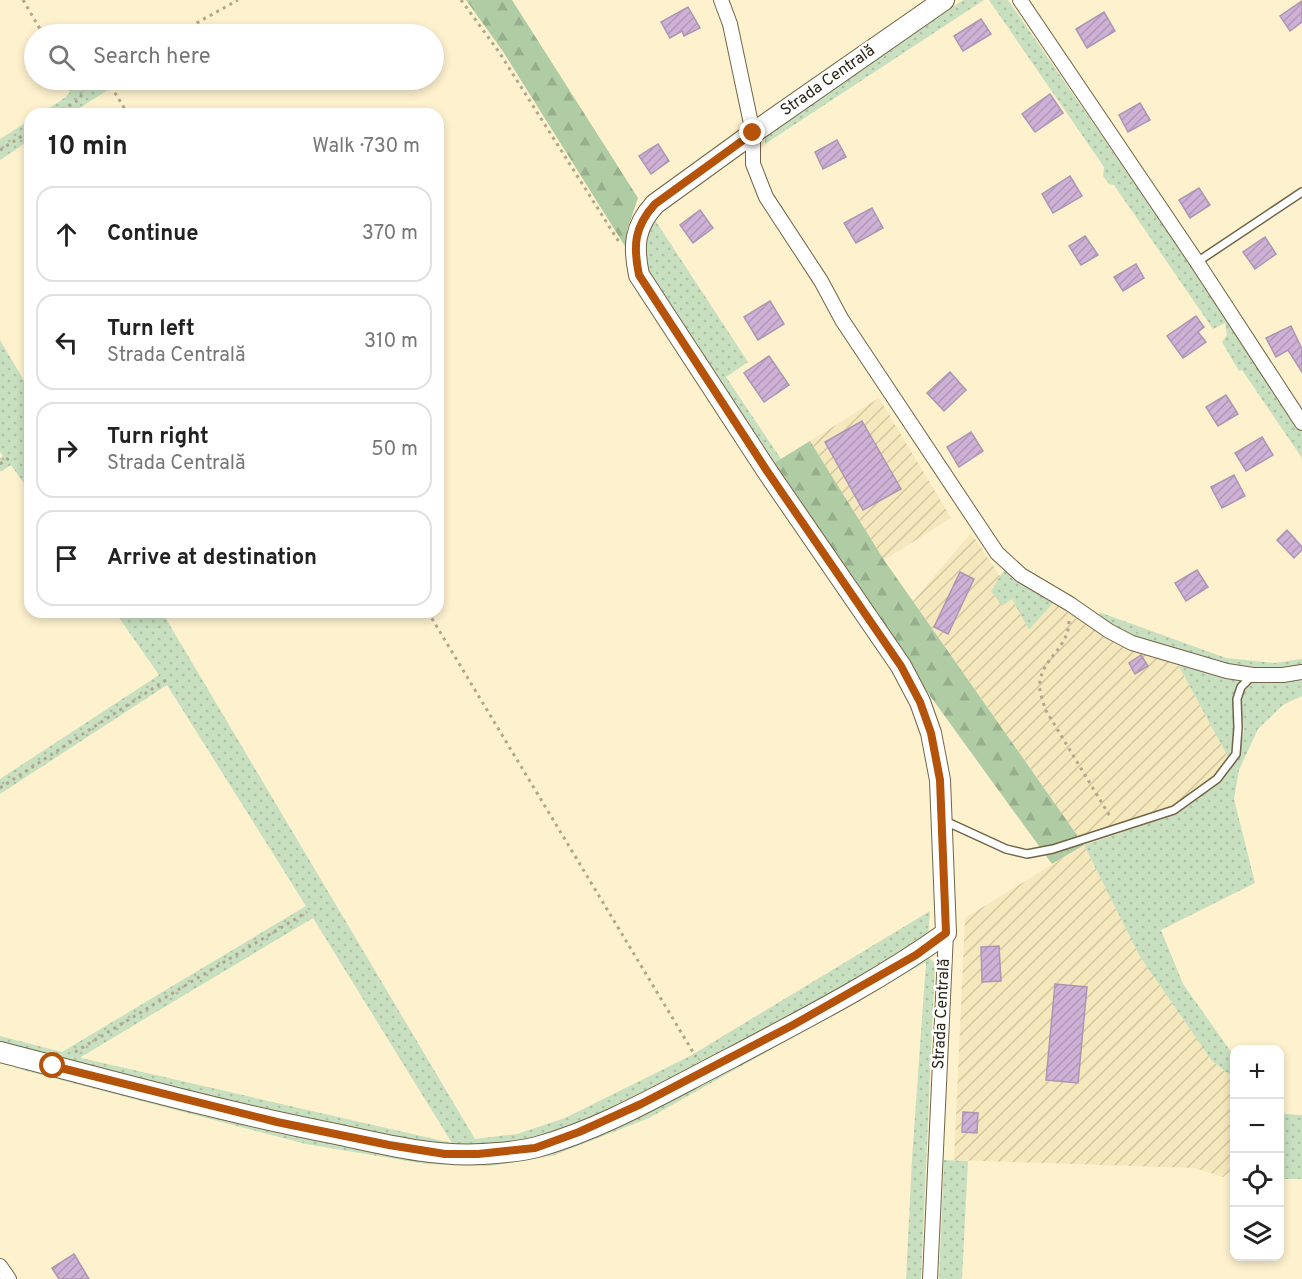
<!DOCTYPE html>
<html lang="en">
<head>
<meta charset="utf-8">
<style>
  body { margin:0; font-family:Overpass,sans-serif; background:#f6f6f6; color:#222 }
  .controls { position:absolute; right:18px; bottom:18px; display:grid; overflow:hidden; border-radius:12px; box-shadow:0 3px 9px #0003 }
  .controls button { width:54px; height:54px; display:grid; place-items:center; padding:0; border:0; border-bottom:2px solid #e0e0e0; background:#fff; color:#222; font:30px sans-serif }
  .stop { position:absolute; width:18px; height:18px; margin:-14px; border:4px solid #b45309; border-radius:50%; background:#fff }
  .stop.end { background:#b45309; border-color:#fff; box-shadow:0 2px 6px #0008 }
  .list { margin:0; padding:0; list-style:none }
  h2 { display:flex; justify-content:space-between; align-items:center; height:78px; margin:0; padding:0 24px; font-size:26px }
  h2 small { font-size:20px; font-weight:400; color:#767676 }
  .list li { display:grid; grid-template-columns:39px 1fr auto; gap:18px; align-items:center; box-sizing:border-box; height:96px; margin:0 12px 12px; padding:0 12px; border:2px solid #e0e0e0; border-radius:18px }
  .list b { display:block; font-size:22px; white-space:nowrap }
  .list p { margin:0; font-size:20px; white-space:nowrap; color:#767676 }
  .list em { font-size:20px; font-style:normal; color:#767676 }
  .icon { flex:none; width:33px; height:33px; fill:none; stroke:currentColor; stroke-width:2; stroke-linecap:round; stroke-linejoin:round }
  .map { position:relative; flex:none; width:1302px; height:1279px; overflow:hidden }
  .search { position:absolute; background:#fff; box-shadow:0 3px 9px #0003; left:24px; top:24px; width:420px; height:66px; display:flex; align-items:center; gap:15px; box-sizing:border-box; padding:0 21px; border-radius:33px; color:#767676; font-size:22px }
  .panel { position:absolute; background:#fff; box-shadow:0 3px 9px #0003; left:24px; top:108px; width:420px; height:510px; border-radius:18px }
  .map>svg:first-child { display:block }
  .industrial { fill:url(#industrial-furrows) }
  .grass { fill:url(#grass-dots); fill-rule:evenodd }
  .forest { fill:url(#forest-firs) }
  .building { fill:url(#building-hatch); stroke:#ad96b2; stroke-width:1.5 }
  .lines { fill:none; stroke-linecap:round; stroke-linejoin:round }
  .lane-casing { stroke:#706546; stroke-width:10 }
  .street-casing { stroke:#706546; stroke-width:16 }
  .secondary-casing { stroke:#706546; stroke-width:22 }
  .path { stroke:#b0a78c; stroke-width:3; stroke-dasharray:3 4.5; stroke-linecap:butt }
  .lane { stroke:#fff; stroke-width:7 }
  .street { stroke:#fff; stroke-width:14 }
  .secondary { stroke:#fff; stroke-width:20 }
  .route { stroke:#b45309; stroke-width:8 }
  .labels { text-anchor:middle; dominant-baseline:central; stroke-width:5; stroke-linejoin:round; paint-order:stroke }
  .street-label { font-size:16px; fill:#2a2518; stroke:#fff }
</style>
</head>
<body>
<div class="map">
<svg width="1302" height="1279" viewBox="0 0 1302 1279">
  <defs>
    <pattern id="industrial-furrows" width="10" height="10" patternUnits="userSpaceOnUse" patternTransform="scale(1.5)"><rect width="10" height="10" fill="#f6e8bd"/><path d="M-1 1l2-2M0 10L10 0M9 11l2-2" fill="none" stroke="#d3c7a2"/></pattern>
    <pattern id="grass-dots" width="8" height="8" patternUnits="userSpaceOnUse" patternTransform="scale(1.5)"><rect width="8" height="8" fill="#c8e0bf"/><path d="M2 2h.1M6 6h.1" fill="none" stroke="#acc0a3" stroke-width="1.8" stroke-linecap="round"/></pattern>
    <pattern id="forest-firs" width="22" height="20" patternUnits="userSpaceOnUse" patternTransform="scale(1.5)"><rect width="22" height="20" fill="#afcca4"/><path d="M5 1l3.5 6h-7zM16 11l3.5 6h-7z" fill="#97af8c"/></pattern>
    <pattern id="building-hatch" width="6" height="6" patternUnits="userSpaceOnUse" patternTransform="scale(1.5)"><rect width="6" height="6" fill="#cfb0d6"/><path d="M-1 1l2-2M0 6l6-6M5 7l2-2" fill="none" stroke="#b297b7"/></pattern>
  </defs>
  <rect width="100%" height="100%" fill="#fdf1ce"/>
  <g class="industrial">
    <polygon points="879,398 951,518 884,560 810,441"/>
    <polygon points="971,533 1000,576 991,591 1012,599 1029,630 1054,602 1175,659 1228,757 1214,777 1171,808 1078,836 913,601"/>
    <polygon points="1084,845 1139,955 1212,1061 1234,1078 1234,1168 1223,1177 1194,1168 954,1160 965,918"/>
  </g>
  <g class="grass">
    <polygon points="963,0 984,0 765,144 765,136"/>
    <polygon points="989,0 1008,0 1214,299 1302,432 1302,458 1242,370 1239,371 1222,342 1227,335 1225,323 1213,329 1114,185 1109,184 1103,176 1104,167"/>
    <polygon points="103,82 108,90 70,114 40,114 66,97 70,92 64,83 90,87"/>
    <polygon points="30,120 30,140 0,160 0,139"/>
    <path d="M655,220L748,362L726,377L781,459L771,465L649,275C641,252 643,241 655,220Z"/>
    <polygon points="0,340 30,391 30,492 11,465 0,472 0,458 3,456 0,452"/>
    <polygon points="1005,570 1054,602 1029,630 1012,599 1002,606 991,591 1000,576"/>
    <path d="M115,612H162L475,1139L517,1134L565,1118L690,1056L930,911L928,937L890,965L639,1100L541,1140L457,1150L373,1137L0,1047V1036L62,1052L306,906L167,685L0,794V779L159,675ZM313,918L452,1143L81,1058V1057Z"/>
    <polygon points="1099,612 1226,658 1274,663 1302,659 1302,668 1270,671 1230,667 1133,639 1102,622"/>
    <path d="M1175,659L1244,678C1222,700 1243,731 1228,757Z"/>
    <polygon points="1302,676 1302,696 1283,705 1258,729 1239,770 1234,799 1255,883 1161,930 1183,984 1234,1056 1234,1078 1212,1061 1139,955 1084,845 1177,814 1221,782 1238,755 1244,731 1241,708 1243,693 1254,681"/>
    <polygon points="927,956 935,963 921,1279 906,1279 912,1159 926,962 649,1118 552,1156 490,1166 426,1164 306,1144 15,1068 11,1061 380,1150 537,1152"/>
    <polygon points="1280,1108 1286,1114 1302,1115 1302,1179 1280,1179"/>
    <polygon points="944,1160 968,1161 962,1279 939,1279"/>
  </g>
  <g class="forest">
    <polygon points="466,0 512,0 638,198 627,230 628,251 502,50"/>
    <polygon points="810,441 884,560 1084,845 1052,864 912,671 771,465"/>
  </g>
  <g class="building">
    <polygon points="1302,1 1302,22 1290,31 1280,16"/>
    <polygon points="688,7 700,28 684,36 682,31 670,38 661,22"/>
    <polygon points="1104,12 1115,31 1087,48 1076,29"/>
    <polygon points="981,19 991,34 963,51 954,36"/>
    <polygon points="1050,94 1063,113 1035,132 1022,114"/>
    <polygon points="1140,103 1150,120 1128,132 1119,115"/>
    <polygon points="837,140 846,157 823,169 815,152"/>
    <polygon points="658,144 669,161 651,174 639,156"/>
    <polygon points="1070,176 1082,196 1053,213 1042,194"/>
    <polygon points="1199,188 1210,205 1190,218 1179,200"/>
    <polygon points="872,208 883,228 856,243 844,223"/>
    <polygon points="700,210 713,228 693,243 680,225"/>
    <polygon points="1085,236 1098,255 1081,265 1069,246"/>
    <polygon points="1265,237 1276,254 1255,269 1243,252"/>
    <polygon points="1136,264 1144,278 1123,291 1114,277"/>
    <polygon points="770,301 784,324 758,340 744,317"/>
    <polygon points="1196,316 1204,327 1198,332 1206,342 1183,358 1167,336"/>
    <polygon points="1291,326 1302,349 1302,372 1288,350 1276,357 1266,338"/>
    <polygon points="769,356 789,385 764,402 744,373"/>
    <polygon points="950,372 966,390 944,411 927,393"/>
    <polygon points="1226,395 1238,414 1218,426 1206,407"/>
    <polygon points="862,421 901,489 863,510 825,442"/>
    <polygon points="971,432 983,451 959,467 947,447"/>
    <polygon points="1262,437 1273,455 1246,471 1235,453"/>
    <polygon points="1234,475 1245,496 1222,508 1211,487"/>
    <polygon points="1287,530 1302,547 1302,550 1294,558 1277,540"/>
    <polygon points="1197,570 1208,587 1186,601 1175,583"/>
    <polygon points="960,572 974,579 948,634 934,627"/>
    <polygon points="1141,655 1148,666 1135,674 1129,663"/>
    <polygon points="999,946 1001,981 982,982 981,947"/>
    <polygon points="1055,984 1087,987 1078,1083 1046,1080"/>
    <polygon points="963,1112 978,1113 977,1133 962,1132"/>
    <polygon points="74,1254 89,1279 59,1279 52,1268"/>
  </g>
  <g class="lines">
    <g class="lane-casing">
      <g id="lane">
        <polyline points="1197,262 1302,192"/>
        <polyline points="945,821 1006,849 1027,854 1053,849 1174,810 1217,779 1236,754 1238,728 1237,699 1241,687 1252,676"/>
      </g>
    </g>
    <g class="street-casing">
      <g id="street">
        <polyline points="721,0 730,24 753,133 753,164 766,197 821,281 842,320 997,553 1021,575 1070,604 1109,631 1132,643 1227,671 1253,675 1283,675 1302,672"/>
        <polyline points="1020,0 1197,262 1302,423"/>
        <polyline points="0,1266 9,1279"/>
        <polyline points="930,1279 946,933"/>
      </g>
    </g>
    <g class="secondary-casing">
      <path id="secondary" d="M0,1052C112,1081 223,1112 336,1134C383,1144 433,1157 482,1154C500,1153 519,1152 537,1147C605,1128 668,1090 731,1058C804,1019 879,981 946,933L940,780L931,733L920,702L901,666L767,471L639,275C633,246 634,227 655,204L753,133L944,0"/>
    </g>
    <g class="path">
      <polyline points="23,0 43,34"/>
      <polyline points="461,0 499,52 619,242"/>
      <polyline points="177,34 238,0"/>
      <polyline points="80,80 90,80"/>
      <polyline points="107,80 128,114"/>
      <polyline points="56,114 80,99 86,81"/>
      <polyline points="0,150 30,131"/>
      <polyline points="0,464 9,458"/>
      <polyline points="428,612 696,1057"/>
      <path d="M1069,621C1069,647 1044,657 1040,681C1038,689 1043,700 1045,709L1111,818"/>
      <polyline points="0,788 166,680"/>
      <polyline points="75,1052 307,912"/>
    </g>
    <use href="#lane" class="lane"/>
    <use href="#street" class="street"/>
    <use href="#secondary" class="secondary"/>
  </g>
  <g class="lines">
    <path class="route" d="M53,1066L277,1122L389,1145L445,1154H478L535,1148L579,1132L641,1104L793,1025L916,955L946,933L940,780L931,733L920,702L901,666L767,471L639,275C633,246 634,227 655,204L753,133"/>
  </g>
  <g class="labels">
    <g class="street-label">
      <text transform="translate(828 81) rotate(-35)">Strada Centrală</text>
      <text transform="translate(942 1014) rotate(-87)">Strada Centrală</text>
    </g>
  </g>
</svg>
<div class="controls">
<button>+</button>
<button>−</button>
<button><svg class="icon" aria-label="locate" viewBox="0 0 24 24"><circle cx="12" cy="12" r="6"/><path d="M12 2v4M12 18v4M2 12h4M18 12h4"/></svg></button>
<button><svg class="icon" aria-label="layers" viewBox="0 0 24 24"><path d="M12 4l9 5-9 5-9-5zM3 14l9 5 9-5"/></svg></button>
</div>
<div class="stop" style="left:53px;top:1066px"></div>
<div class="stop end" style="left:753px;top:133px"></div>
<div class="search"><svg class="icon" aria-label="search" viewBox="0 0 24 24"><circle cx="10" cy="10" r="6"/><path d="M15 15l6 6"/></svg>Search here</div>
<section class="panel">
<h2>10 min<small>Walk · 730 m</small></h2>
<ul class="list">
<li><svg class="icon" aria-label="ahead" viewBox="0 0 24 24"><path d="M12 20V5M6 11l6-6 6 6"/></svg><div><b>Continue</b></div><em>370 m</em></li>
<li><svg class="icon" aria-label="left" viewBox="0 0 24 24"><path d="M17 20v-9H6M10 6l-5 5 5 5"/></svg><div><b>Turn left</b><p>Strada Centrală</p></div><em>310 m</em></li>
<li><svg class="icon" aria-label="right" viewBox="0 0 24 24"><path d="M7 20v-9h11M14 6l5 5-5 5"/></svg><div><b>Turn right</b><p>Strada Centrală</p></div><em>50 m</em></li>
<li><svg class="icon" aria-label="arrive" viewBox="0 0 24 24"><path d="M6 21V4h12l-3 4 3 4H6"/></svg><div><b>Arrive at destination</b></div></li>
</ul>
</section>
</div>
</body>
</html>
